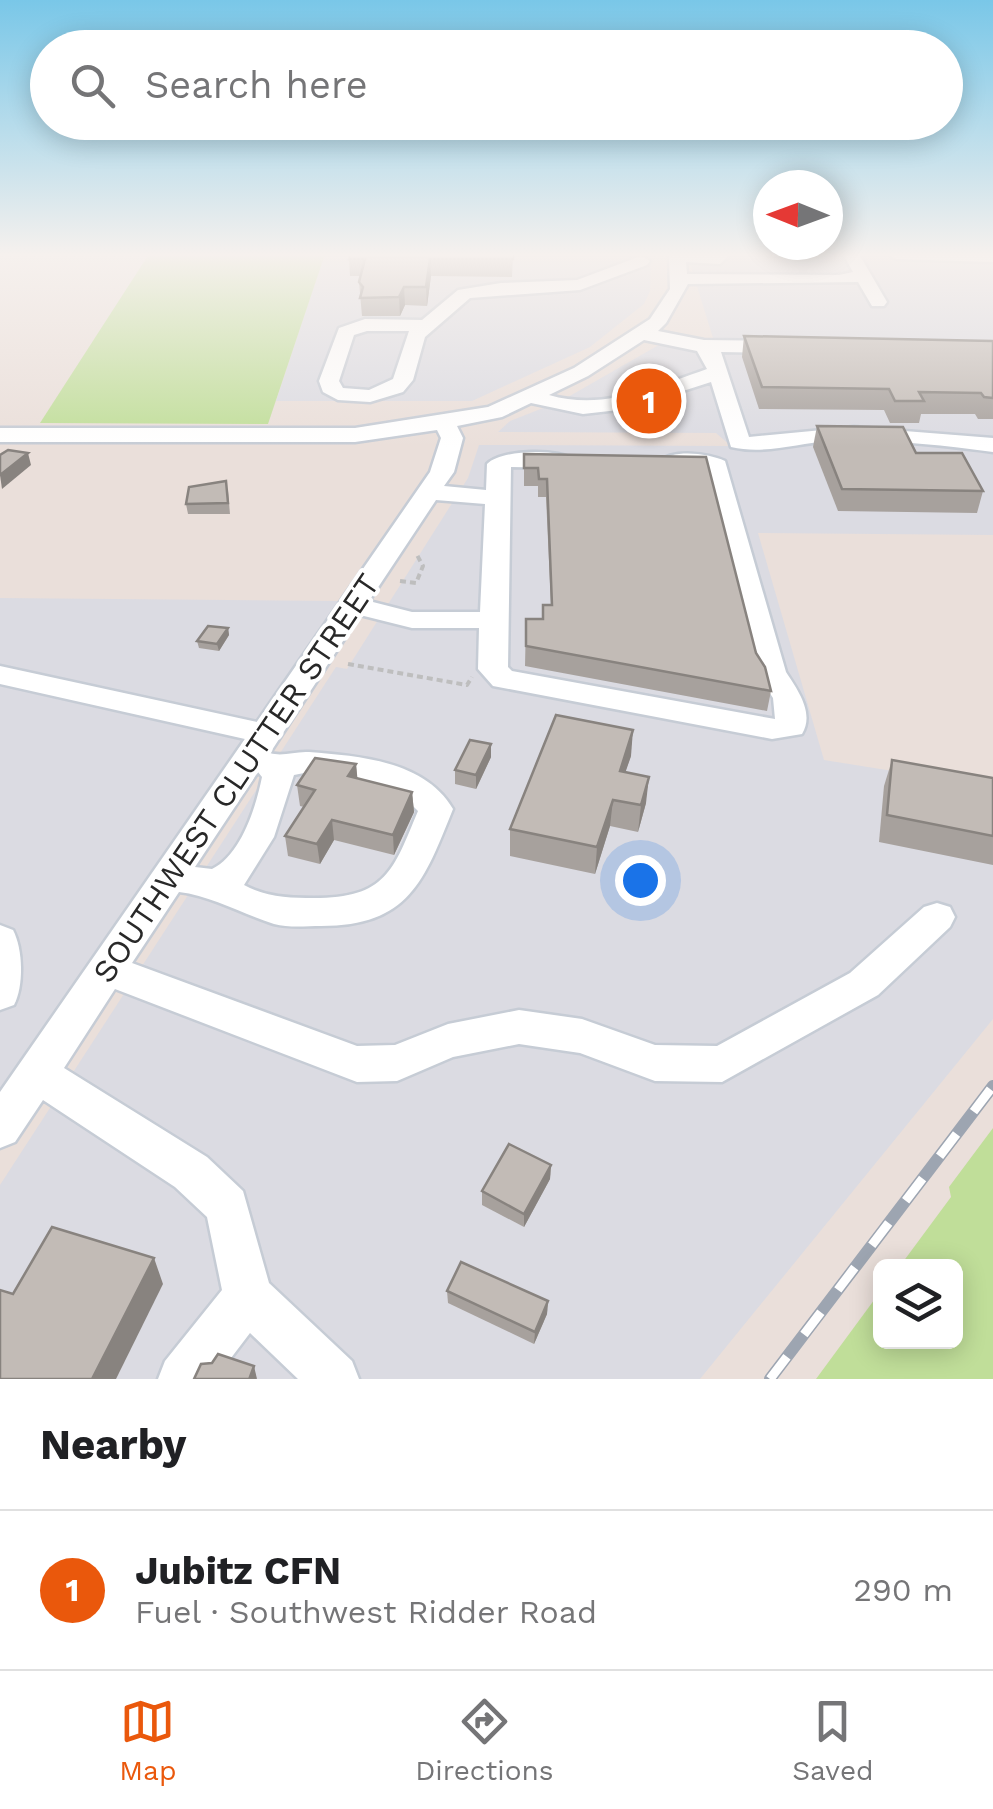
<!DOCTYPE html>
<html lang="en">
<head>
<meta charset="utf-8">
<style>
  body { margin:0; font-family:"Work Sans",sans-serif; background:#f2f2f2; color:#202124 }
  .controls { position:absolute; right:30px; bottom:30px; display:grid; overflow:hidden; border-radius:15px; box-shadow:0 5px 25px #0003 }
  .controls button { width:90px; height:90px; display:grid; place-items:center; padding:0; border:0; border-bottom:2px solid #e0e0e0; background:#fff; color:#202124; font:50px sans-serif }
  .compass { position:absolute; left:753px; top:170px; width:90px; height:90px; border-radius:50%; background:#fff; box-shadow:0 5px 25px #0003; rotate:271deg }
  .you { position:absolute; left:640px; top:880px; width:35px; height:35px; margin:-25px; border:8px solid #fff; border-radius:50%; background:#1a73e8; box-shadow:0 0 0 15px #1a73e833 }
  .badge { display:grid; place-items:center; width:65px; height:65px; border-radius:50%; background:#ea580c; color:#fff; font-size:32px; font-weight:700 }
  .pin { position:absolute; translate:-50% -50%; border:5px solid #fff; box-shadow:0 2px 10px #0006 }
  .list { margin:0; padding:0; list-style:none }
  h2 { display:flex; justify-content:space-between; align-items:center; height:130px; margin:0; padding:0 40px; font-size:42px }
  h2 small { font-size:32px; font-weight:400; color:#757577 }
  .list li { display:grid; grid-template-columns:65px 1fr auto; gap:30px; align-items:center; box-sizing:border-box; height:160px; padding:0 40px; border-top:2px solid #e0e0e0 }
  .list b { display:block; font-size:38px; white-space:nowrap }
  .list p { margin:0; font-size:32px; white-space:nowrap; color:#757577 }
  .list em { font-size:32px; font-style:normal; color:#757577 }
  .icon { flex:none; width:55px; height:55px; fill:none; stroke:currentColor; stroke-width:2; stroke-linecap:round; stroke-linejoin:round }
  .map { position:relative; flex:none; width:993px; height:1379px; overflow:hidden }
  .search { position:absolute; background:#fff; box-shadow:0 5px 25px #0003; left:30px; right:30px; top:30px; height:110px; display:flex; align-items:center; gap:25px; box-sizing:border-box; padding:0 35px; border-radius:55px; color:#757577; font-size:38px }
  .sheet { height:290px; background:#fff }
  nav { display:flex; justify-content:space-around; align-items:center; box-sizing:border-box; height:140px; border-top:2px solid #e0e0e0; background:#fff; font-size:28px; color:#757577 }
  nav a { display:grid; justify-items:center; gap:5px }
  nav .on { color:#ea580c }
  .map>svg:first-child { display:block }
  .industrial { fill:#dbdbe2 }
  .green { fill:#c0de99 }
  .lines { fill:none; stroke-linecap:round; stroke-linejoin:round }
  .minor-casing { stroke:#c6ccd5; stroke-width:5 }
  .path { stroke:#bebebe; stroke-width:4; stroke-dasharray:6 4; stroke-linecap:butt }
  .minor { fill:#fff; fill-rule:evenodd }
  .rail-casing { stroke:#9da5b1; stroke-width:12 }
  .rail { stroke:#fff; stroke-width:9; stroke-dasharray:28; stroke-linecap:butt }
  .wall { fill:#a7a19d }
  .shaded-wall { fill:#88837f }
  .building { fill:#c2bbb6; stroke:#88837f; stroke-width:2.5 }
  .labels { text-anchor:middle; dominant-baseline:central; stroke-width:8; stroke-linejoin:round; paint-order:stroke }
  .street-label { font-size:32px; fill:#282828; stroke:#fff }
</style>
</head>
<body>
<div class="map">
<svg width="993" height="1379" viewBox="0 0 993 1379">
  <rect width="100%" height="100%" fill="#eadfda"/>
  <g class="industrial">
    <polygon points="325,254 651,254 650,291 644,304 590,347 472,401 276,401"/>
    <polygon points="687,254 993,254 993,535 758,533 824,760 993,787 993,1019 700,1379 0,1379 0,1185 336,667 347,669 468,478 479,445 731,446 716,433 498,432 510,421 561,401 657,346 713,338"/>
    <polygon points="0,598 339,601 0,1089"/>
  </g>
  <g class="green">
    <polygon points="149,254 325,254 268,424 40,423"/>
    <polygon points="993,1128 993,1379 816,1379 880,1292 880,1342 956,1342 956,1266 900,1266 951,1197 949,1187"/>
  </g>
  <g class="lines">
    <g class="minor-casing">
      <g id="minor">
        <path d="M669,254H731L720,264L686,262L687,274L839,275L853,272L843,254H859L887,302L884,306H872L858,282L688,284L666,323L658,331L704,340L784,341L794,347L784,353L721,352L749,437L854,427L993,438V452C939,445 885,439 831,441C797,443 765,455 731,447L711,382L627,409L583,414L531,403L502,417L457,426L463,438L454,472L444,486L486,490L487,464C501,449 562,448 576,461L564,468L511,467L508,667L512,671L775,719L773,698L756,672L706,470L670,469L658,462C673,449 707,453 725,461L786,672C797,689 815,713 802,734L772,739L493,686L478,669L479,628H412L360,615L270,753C283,757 295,751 309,752C360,756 425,761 453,809C424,881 409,926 321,926C306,926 289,928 274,924C242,914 212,896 179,892L132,963L357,1046L395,1045L448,1024L519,1010L582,1019L655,1045L717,1046L850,973L924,907L937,903L950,907L955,917L950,927L878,995L722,1082L655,1081L580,1053L519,1044L453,1057L397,1081L357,1082L115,989L64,1068L207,1157L243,1191L269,1283L352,1361L359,1379H298L250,1333L215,1379H158L165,1361L222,1290L207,1217L175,1187L43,1100L15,1142L0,1148V1092L245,739L0,684V666L257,722L430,472L441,438L437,430L355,442H0V428H355L488,407L574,368L650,319L670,289ZM644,340L697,351L707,369C655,387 604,411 549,395L588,376ZM436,500L485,504L480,612H412L369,601ZM258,772L262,777C256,807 241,855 212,869L195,867ZM304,773C346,779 388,779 418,811C393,871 386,898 314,898C289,898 266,897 244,885L274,837L294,775Z"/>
        <polygon points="888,254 993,254 993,262 896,259"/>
        <path d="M641,256L650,261L647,265L580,290L470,298L425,337L413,380L403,392L370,402L338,400L323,392L319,381L339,328L365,319L422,320L458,290L501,283L577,280ZM367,331H409L393,379L369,390L343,388L339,381L354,335Z"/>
        <path d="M0,925L13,930C23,949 24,986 14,1005L0,1010Z"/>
      </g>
    </g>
    <g class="path">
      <polyline points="400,581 416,583 423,566 417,555"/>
      <polyline points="348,664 467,685 472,677"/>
    </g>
    <use href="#minor" class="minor"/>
    <g class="rail-casing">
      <polyline id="rail" points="770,1379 993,1086"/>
    </g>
    <use href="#rail" class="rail"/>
  </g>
  <g class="wall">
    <polygon points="513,254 512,277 431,276 427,306 405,305 400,316 362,316 359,282 360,276 350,276 349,259"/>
    <polygon points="765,254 820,254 820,258 767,258"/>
    <polygon points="744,336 993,341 993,419 978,419 975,414 921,414 919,423 890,423 884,410 759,409 742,357"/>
    <polygon points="817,426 916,453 983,491 977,513 838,511 813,447"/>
    <polygon points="524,454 756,653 771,691 767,711 525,666 526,619 542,619 551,605 546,497 538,497 538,486 524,486"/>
    <polygon points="228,491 230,514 188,514 186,504"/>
    <polygon points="228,628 229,635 219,651 199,648 197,641"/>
    <polygon points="491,744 491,757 476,789 455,784 455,770"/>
    <polygon points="631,756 625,772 646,803 638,832 610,826 595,874 510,856 510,829"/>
    <polygon points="892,760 993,778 993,865 879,842 884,786"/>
    <polygon points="356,764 357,778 412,792 414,812 394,855 334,840 320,864 288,856 285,836 304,807 300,806 297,785"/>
    <polygon points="551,1165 550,1179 524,1227 482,1205 482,1191"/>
    <polygon points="447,1291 548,1301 547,1314 534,1344 448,1303"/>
  </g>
  <g class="shaded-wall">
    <polygon points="430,259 431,276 427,306 426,287"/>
    <polygon points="404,287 405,305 400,316 399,297"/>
    <polygon points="28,453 31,465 2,489 0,475"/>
    <polygon points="228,628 229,635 219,651 217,644"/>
    <polygon points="633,730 631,756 617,797 620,771"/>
    <polygon points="491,744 491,757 476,789 476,775"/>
    <polygon points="356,764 358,784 348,776"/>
    <polygon points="649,777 646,803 638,832 641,805"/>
    <polygon points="412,792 414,812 394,855 393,835"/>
    <polygon points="613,800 610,826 595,874 597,847"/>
    <polygon points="332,820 334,840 320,864 317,844"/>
    <polygon points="551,1165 550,1179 524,1227 524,1214"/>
    <polygon points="154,1258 163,1284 116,1379 92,1379"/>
    <polygon points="548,1301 547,1314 534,1344 535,1332"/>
    <polygon points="254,1366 257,1379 250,1377"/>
  </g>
  <g class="building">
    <polygon points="350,254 513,254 513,259 430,259 426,287 404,287 399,297 360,298 363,287 359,282 365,259 349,259"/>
    <polygon points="744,336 993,341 993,398 984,397 981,393 919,392 924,401 895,401 889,389 762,387"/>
    <polygon points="817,426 903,427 916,453 962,453 983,491 842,489"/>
    <polygon points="8,450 28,453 0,475 0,455"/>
    <polygon points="524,454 706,457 756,653 765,667 771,691 526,646 526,619 543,619 543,605 552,605 547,479 539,479 538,468 524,468"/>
    <polygon points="226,481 228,503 186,504 189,487"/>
    <polygon points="208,626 228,628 217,644 197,641"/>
    <polygon points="556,715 633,730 620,771 649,777 641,805 613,800 597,847 510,829"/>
    <polygon points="470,740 491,744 476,775 455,770"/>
    <polygon points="315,758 356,764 348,776 412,792 393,835 332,820 317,844 285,836 315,790 297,785"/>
    <polygon points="892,760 993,778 993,836 887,815"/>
    <polygon points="509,1144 551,1165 524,1214 482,1191"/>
    <polygon points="52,1227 154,1258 92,1379 0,1379 0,1290 13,1294"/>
    <polygon points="461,1262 548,1301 535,1332 447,1291"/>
    <polygon points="218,1354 254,1366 250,1377 256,1379 194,1379 201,1364 212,1363"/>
  </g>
  <linearGradient id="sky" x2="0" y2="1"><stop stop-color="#79c7e8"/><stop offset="0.57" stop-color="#f6f1ee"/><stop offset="1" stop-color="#f6f1ee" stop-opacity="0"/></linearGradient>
  <rect width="993" height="447" fill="url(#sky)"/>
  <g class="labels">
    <g class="street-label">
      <text transform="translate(236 778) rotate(-56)">SOUTHWEST CLUTTER STREET</text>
    </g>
  </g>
</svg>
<div class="controls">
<button><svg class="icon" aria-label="layers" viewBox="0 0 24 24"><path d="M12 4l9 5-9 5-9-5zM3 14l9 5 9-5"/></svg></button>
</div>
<svg class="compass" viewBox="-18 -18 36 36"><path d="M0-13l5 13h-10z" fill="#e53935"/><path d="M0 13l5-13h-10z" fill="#757577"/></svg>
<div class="you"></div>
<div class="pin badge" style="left:649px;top:401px">1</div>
<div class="search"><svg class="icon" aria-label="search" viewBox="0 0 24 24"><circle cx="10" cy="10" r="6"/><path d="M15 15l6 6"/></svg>Search here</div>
</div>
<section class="sheet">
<h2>Nearby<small></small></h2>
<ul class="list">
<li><span class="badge">1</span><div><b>Jubitz CFN</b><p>Fuel · Southwest Ridder Road</p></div><em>290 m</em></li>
</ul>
</section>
<nav>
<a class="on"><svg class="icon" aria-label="map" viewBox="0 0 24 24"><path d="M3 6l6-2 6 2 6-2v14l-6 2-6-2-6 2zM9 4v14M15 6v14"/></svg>Map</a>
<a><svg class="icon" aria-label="directions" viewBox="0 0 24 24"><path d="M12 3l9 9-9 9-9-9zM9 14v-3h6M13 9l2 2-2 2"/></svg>Directions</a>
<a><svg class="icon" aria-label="saved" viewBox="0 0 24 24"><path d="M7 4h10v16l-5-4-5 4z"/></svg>Saved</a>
</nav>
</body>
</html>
